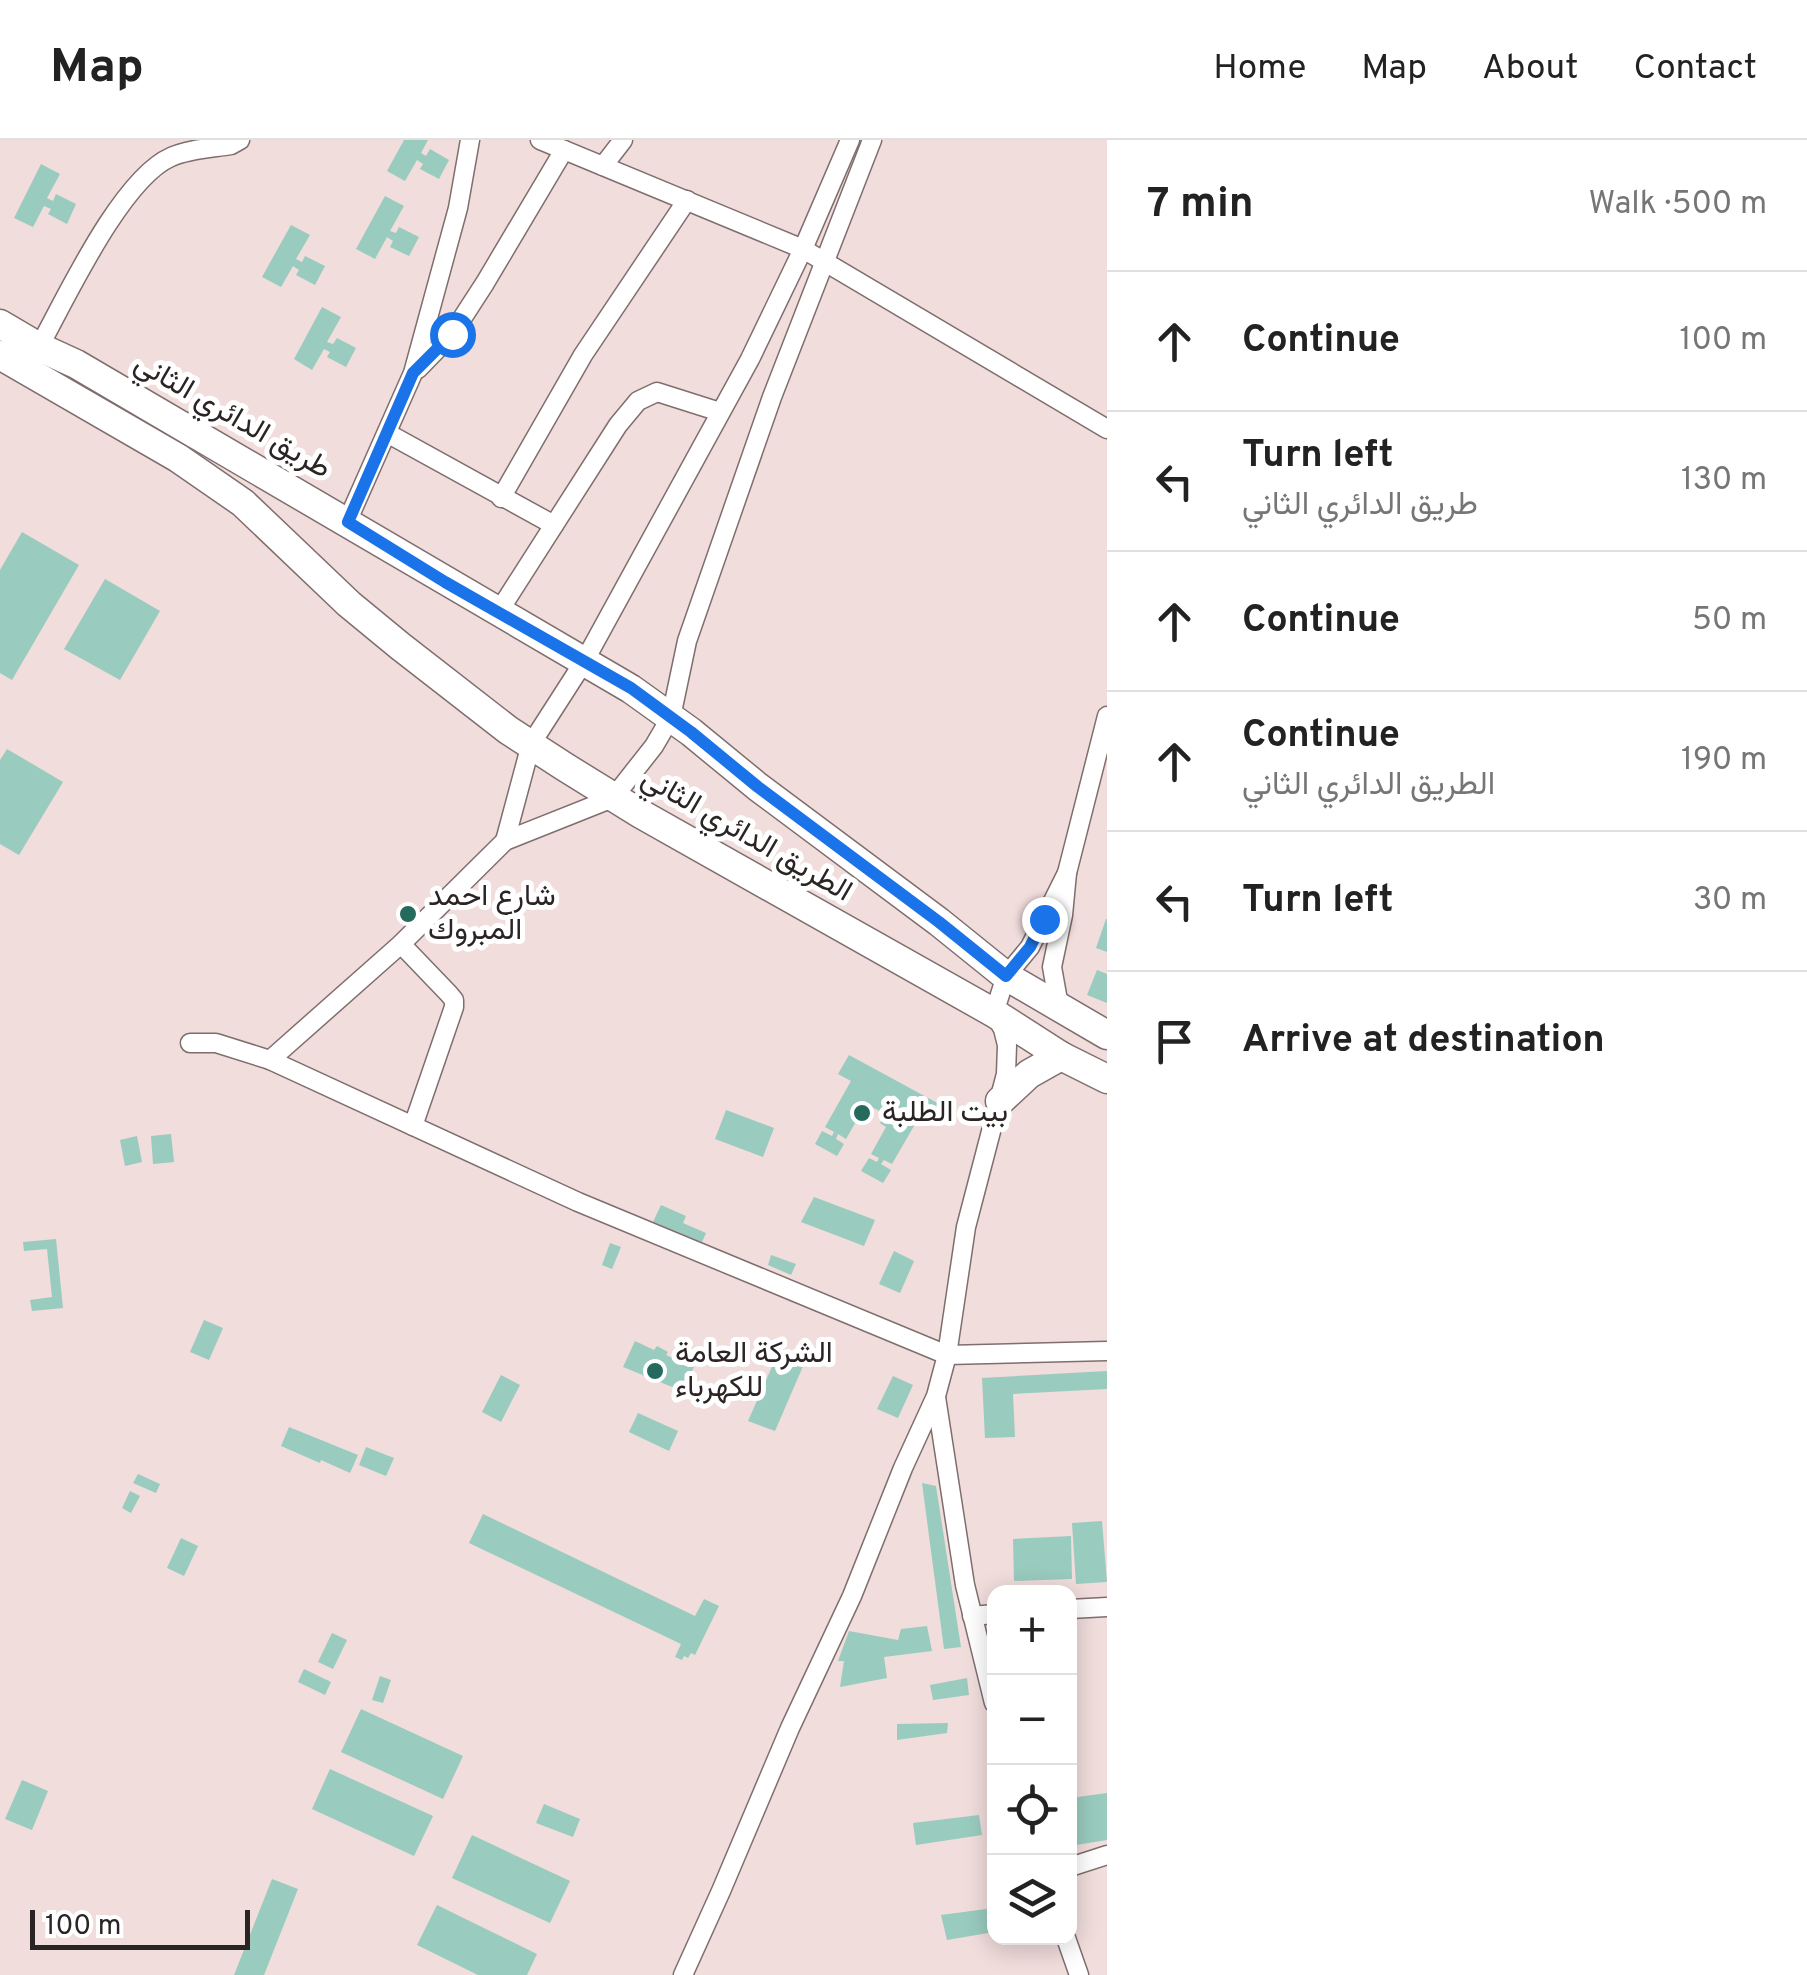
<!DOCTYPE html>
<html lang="en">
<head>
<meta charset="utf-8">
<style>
  body { margin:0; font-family:Overpass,Vazirmatn,sans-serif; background:#f2f2f2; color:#222 }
  .controls { position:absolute; right:30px; bottom:30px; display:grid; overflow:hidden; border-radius:20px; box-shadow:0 5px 25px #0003 }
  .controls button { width:90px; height:90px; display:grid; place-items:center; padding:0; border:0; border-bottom:2px solid #e0e0e0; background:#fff; color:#222; font:50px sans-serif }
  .scale { position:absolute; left:30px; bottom:25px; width:220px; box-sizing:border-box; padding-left:10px; border:5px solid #2b2424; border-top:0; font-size:28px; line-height:35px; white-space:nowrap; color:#2b2424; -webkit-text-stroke:8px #fff; paint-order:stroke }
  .stop { position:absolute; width:30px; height:30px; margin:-22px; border:8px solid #1a73e8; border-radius:50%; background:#fff }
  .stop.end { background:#1a73e8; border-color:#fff; box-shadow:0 2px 10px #0008 }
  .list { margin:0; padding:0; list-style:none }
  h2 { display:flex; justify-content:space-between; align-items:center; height:130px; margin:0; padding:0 40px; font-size:42px }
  h2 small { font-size:32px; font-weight:400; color:#767676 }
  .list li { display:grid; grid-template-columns:65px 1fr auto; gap:30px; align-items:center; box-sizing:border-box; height:140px; padding:0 40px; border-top:2px solid #e0e0e0 }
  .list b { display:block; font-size:38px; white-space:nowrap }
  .list p { margin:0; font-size:32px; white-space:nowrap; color:#767676 }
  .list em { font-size:32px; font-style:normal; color:#767676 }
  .icon { flex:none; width:55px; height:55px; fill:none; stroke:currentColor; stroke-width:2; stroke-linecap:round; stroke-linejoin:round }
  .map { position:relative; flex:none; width:1107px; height:1835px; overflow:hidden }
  header { display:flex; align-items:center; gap:60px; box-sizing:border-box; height:140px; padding:0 50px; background:#fff; border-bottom:2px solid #e0e0e0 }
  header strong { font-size:48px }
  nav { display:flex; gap:55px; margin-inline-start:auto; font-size:35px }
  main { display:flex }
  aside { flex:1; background:#fff }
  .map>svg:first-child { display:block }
  .building { fill:#9acbbf }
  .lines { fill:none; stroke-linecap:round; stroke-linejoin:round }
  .minor-casing { stroke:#7f6e6d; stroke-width:21 }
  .primary-casing { stroke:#7f6e6d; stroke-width:31 }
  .minor { stroke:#fff; stroke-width:18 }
  .primary { stroke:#fff; stroke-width:28 }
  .route { stroke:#1a73e8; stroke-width:12 }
  .poi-dot { fill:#246a5d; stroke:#fff; stroke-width:4 }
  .labels { text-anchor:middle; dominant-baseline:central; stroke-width:10; stroke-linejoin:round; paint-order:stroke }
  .street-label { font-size:30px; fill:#2b2424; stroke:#fff }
  .poi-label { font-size:30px; fill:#2b2424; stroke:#fff; text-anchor:start }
</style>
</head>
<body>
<header>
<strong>Map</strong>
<nav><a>Home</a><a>Map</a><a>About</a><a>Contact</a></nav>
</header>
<main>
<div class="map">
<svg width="1107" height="1835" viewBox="0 0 1107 1835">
  <rect width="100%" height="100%" fill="#f0dddc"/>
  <g class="building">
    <polygon points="404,0 428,0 421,13 426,16 430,9 449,20 439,39 420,29 423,24 417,20 405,41 387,31"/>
    <polygon points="41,24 60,34 47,58 53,61 56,54 76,64 67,84 48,74 51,69 44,66 33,87 14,78"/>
    <polygon points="385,56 404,66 390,91 396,93 399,87 419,97 409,116 390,107 393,101 387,97 375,119 356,109"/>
    <polygon points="291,85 310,95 296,119 302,122 305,116 325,126 315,145 296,135 299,130 293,126 281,147 262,137"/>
    <polygon points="322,167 341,177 327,202 333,204 337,198 356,208 346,227 327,217 330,212 324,209 312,230 294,219"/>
    <polygon points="22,392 79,425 12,540 0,533 0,430"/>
    <polygon points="105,439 160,471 120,540 64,509"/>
    <polygon points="7,609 63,642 19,715 0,704 0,620"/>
    <polygon points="1106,779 1107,779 1107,812 1096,808"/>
    <polygon points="1097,830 1107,834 1107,863 1087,855"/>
    <polygon points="849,915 941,965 929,985 918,979 892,1024 884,1020 881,1024 891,1030 883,1043 861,1031 869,1018 877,1022 879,1018 871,1014 886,987 880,983 885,974 866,964 846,999 838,994 836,999 844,1004 837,1016 815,1004 822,991 832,996 834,992 825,987 851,941 838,934"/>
    <polygon points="726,970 774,988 763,1017 715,999"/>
    <polygon points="171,994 174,1022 153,1024 151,996"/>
    <polygon points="137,996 142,1022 125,1026 120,1000"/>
    <polygon points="814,1057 875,1080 864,1106 801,1082"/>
    <polygon points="661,1065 686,1076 683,1083 706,1093 702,1102 653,1082"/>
    <polygon points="56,1099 63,1168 32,1171 30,1160 52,1157 47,1109 24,1111 23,1102"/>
    <polygon points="610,1103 621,1107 612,1129 602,1125"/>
    <polygon points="894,1111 914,1121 900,1153 879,1144"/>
    <polygon points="771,1115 796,1124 791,1135 768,1125"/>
    <polygon points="204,1180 223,1188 209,1220 190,1212"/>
    <polygon points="635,1201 654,1210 657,1206 668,1212 666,1215 694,1227 682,1251 623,1227"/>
    <polygon points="778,1213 804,1224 775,1291 748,1281"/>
    <polygon points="1107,1231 1107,1249 1013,1254 1015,1297 985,1298 982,1238"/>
    <polygon points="501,1235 520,1245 501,1282 482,1272"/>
    <polygon points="893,1236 913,1245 898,1278 877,1269"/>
    <polygon points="638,1273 678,1291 669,1311 629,1292"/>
    <polygon points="289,1287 358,1315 350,1333 321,1320 320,1323 281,1306"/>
    <polygon points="366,1307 394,1318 386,1336 359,1325"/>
    <polygon points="138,1334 160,1344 156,1353 133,1343"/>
    <polygon points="922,1343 936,1346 961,1507 944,1509"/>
    <polygon points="130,1351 140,1356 131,1373 122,1368"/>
    <polygon points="483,1374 695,1476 704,1459 719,1466 695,1515 691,1513 688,1518 684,1516 682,1520 675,1517 681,1504 469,1403"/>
    <polygon points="1102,1381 1107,1442 1076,1444 1072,1383"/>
    <polygon points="1071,1396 1072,1439 1014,1441 1013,1399"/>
    <polygon points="181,1398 198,1406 184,1436 167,1428"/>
    <polygon points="927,1486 932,1511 884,1517 887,1538 840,1547 844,1521 838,1521 849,1491 898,1500 901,1489"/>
    <polygon points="332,1493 347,1500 333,1529 318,1522"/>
    <polygon points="304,1529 331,1542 325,1555 298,1542"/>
    <polygon points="380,1536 391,1540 383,1563 372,1560"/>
    <polygon points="967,1538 969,1555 933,1560 930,1545"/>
    <polygon points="361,1569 463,1616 443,1659 341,1612"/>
    <polygon points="948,1583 947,1593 897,1600 897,1584"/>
    <polygon points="330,1629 433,1676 414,1716 312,1669"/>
    <polygon points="22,1640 48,1651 32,1690 5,1679"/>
    <polygon points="1107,1653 1107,1700 1070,1706 1070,1658"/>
    <polygon points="544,1664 580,1679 573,1697 536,1683"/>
    <polygon points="979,1675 982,1695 916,1705 913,1683"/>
    <polygon points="472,1695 570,1741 550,1783 452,1738"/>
    <polygon points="272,1739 298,1749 264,1835 234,1835"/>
    <polygon points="437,1765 537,1814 527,1835 478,1835 417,1805"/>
    <polygon points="994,1768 994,1792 947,1800 941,1775"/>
  </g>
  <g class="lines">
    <g class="minor-casing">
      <g id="minor">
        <polyline points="540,0 803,109 1107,289"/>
        <polyline points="603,26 623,0"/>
        <path d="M39,207C66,158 121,39 171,17C188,9 212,8 231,5L240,0"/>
        <polyline points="418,229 452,194 485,143 564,10"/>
        <polyline points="387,293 554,385"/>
        <polyline points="501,358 583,215 687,60"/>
        <polyline points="347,382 413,233 458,68 470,0"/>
        <polyline points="499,471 618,285 638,261 657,252 720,272"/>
        <polyline points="505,701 531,604 585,520 750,219 803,109 850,0"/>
        <polyline points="401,804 449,854 454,860 454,867 413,986"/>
        <polyline points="1059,866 1052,827 1063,775 1067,733 1107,576"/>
        <polyline points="190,903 216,903 270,920 578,1062 947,1215 1107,1211"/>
        <polyline points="270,920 401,804 505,701 613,658 654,606 671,577 687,501 772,257 872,0"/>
        <polyline points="936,1257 965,1445 994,1563"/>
        <polyline points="1070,1469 1107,1467"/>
        <polyline points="972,1476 994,1474"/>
        <polyline points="1070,1727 1107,1715"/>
        <polyline points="1066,1798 1079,1835"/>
        <polyline points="683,1835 721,1751 790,1588 852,1456 903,1328 936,1256 947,1215 966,1087 1006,934 1007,905 1003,889 994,873 1006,836 1030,807 1067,733"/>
      </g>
    </g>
    <g class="primary-casing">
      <g id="primary">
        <polyline points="0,184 39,207 76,224 631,549 691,592 758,647 939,782 1006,836 1107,895"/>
        <polyline points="0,215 178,318 243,363 349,464 400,506 508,590 565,627 641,674 994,873 1061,916 1107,939"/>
        <polyline points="1000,961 1029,934 1061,916"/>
      </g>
    </g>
    <use href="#minor" class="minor"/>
    <use href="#primary" class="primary"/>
  </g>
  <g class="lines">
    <polyline class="route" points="452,194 413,233 348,382 445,442 631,548 691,592 758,647 939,782 1006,836 1030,807 1044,779"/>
  </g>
  <g class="poi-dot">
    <circle cx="408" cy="774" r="10"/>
    <circle cx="862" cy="973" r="10"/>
    <circle cx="655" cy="1231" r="10"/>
  </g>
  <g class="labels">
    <g class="street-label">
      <text transform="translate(232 277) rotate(30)">طريق الدائري الثاني</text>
      <text transform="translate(746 696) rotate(30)">الطريق الدائري الثاني</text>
    </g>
    <g class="poi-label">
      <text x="428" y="757">شارع احمد<tspan x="428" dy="34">المبروك</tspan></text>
      <text x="882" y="973">بيت الطلبة</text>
      <text x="675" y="1214">الشركة العامة<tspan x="675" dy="34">للكهرباء</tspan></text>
    </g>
  </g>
</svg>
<div class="controls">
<button>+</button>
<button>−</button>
<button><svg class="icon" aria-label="locate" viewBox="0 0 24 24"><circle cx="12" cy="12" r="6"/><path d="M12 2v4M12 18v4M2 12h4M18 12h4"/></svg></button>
<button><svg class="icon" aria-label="layers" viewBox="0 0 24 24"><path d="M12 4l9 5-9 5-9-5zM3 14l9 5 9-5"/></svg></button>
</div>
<div class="scale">100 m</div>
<div class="stop" style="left:452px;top:194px"></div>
<div class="stop end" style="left:1044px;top:779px"></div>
</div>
<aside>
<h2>7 min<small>Walk · 500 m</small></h2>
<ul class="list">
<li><svg class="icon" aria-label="ahead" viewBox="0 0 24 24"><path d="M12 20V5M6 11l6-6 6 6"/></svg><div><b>Continue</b></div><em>100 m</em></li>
<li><svg class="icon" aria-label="left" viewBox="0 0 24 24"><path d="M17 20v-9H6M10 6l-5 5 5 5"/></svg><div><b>Turn left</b><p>طريق الدائري الثاني</p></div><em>130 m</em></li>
<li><svg class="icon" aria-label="ahead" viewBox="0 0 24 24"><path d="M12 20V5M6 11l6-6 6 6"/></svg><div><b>Continue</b></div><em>50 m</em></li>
<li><svg class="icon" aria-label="ahead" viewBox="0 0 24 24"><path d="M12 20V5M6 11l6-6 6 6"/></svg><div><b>Continue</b><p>الطريق الدائري الثاني</p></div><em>190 m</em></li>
<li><svg class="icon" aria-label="left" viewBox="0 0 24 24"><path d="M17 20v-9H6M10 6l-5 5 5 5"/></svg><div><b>Turn left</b></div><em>30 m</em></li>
<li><svg class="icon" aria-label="arrive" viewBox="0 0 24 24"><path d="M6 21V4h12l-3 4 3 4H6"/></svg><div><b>Arrive at destination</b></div></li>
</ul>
</aside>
</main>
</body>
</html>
